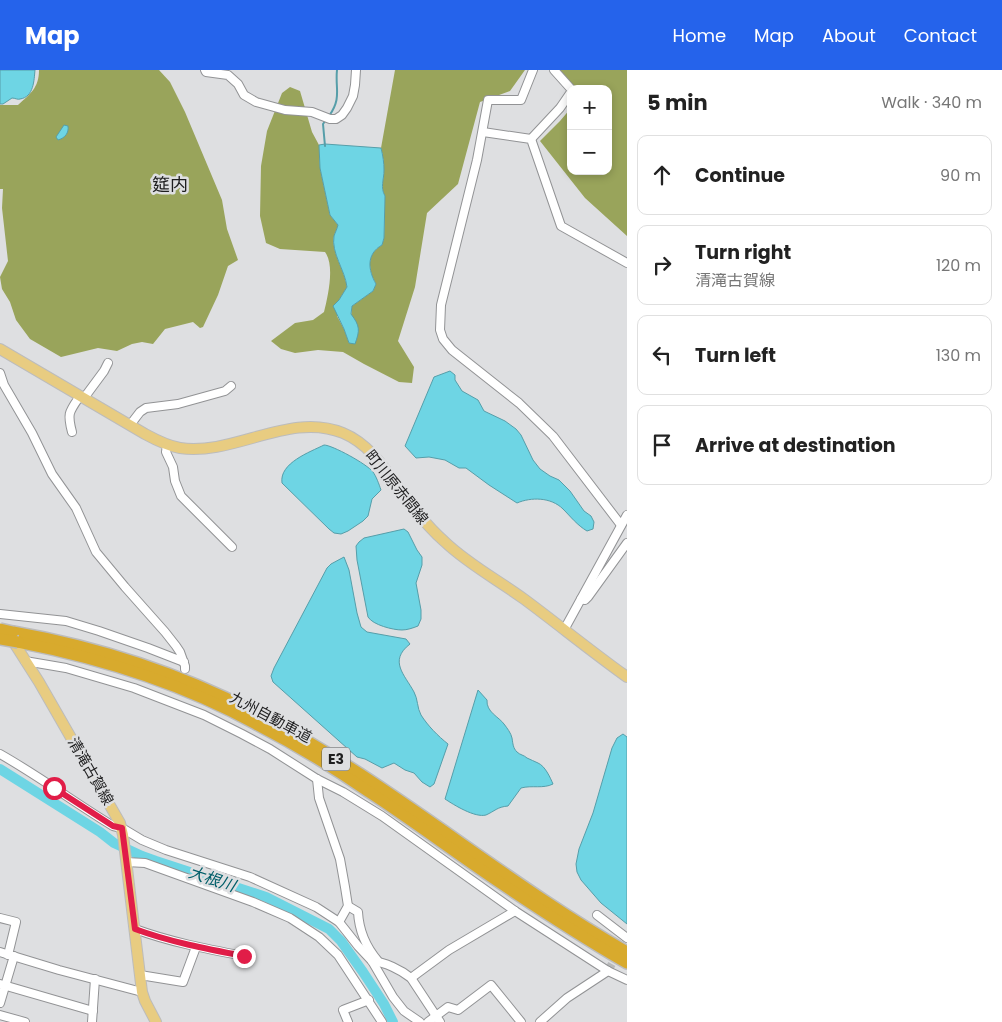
<!DOCTYPE html>
<html lang="en">
<head>
<meta charset="utf-8">
<style>
  body { margin:0; font-family:Poppins,"Noto Sans JP",sans-serif; background:#f6f6f6; color:#222 }
  .controls { position:absolute; right:15px; top:15px; display:grid; overflow:hidden; border-radius:10px; box-shadow:0 2px 8px #0003 }
  .controls button { width:45px; height:45px; display:grid; place-items:center; padding:0; border:0; border-bottom:1px solid #e0e0e0; background:#fff; color:#222; font:25px sans-serif }
  .stop { position:absolute; width:15px; height:15px; margin:-11px; border:4px solid #e11d48; border-radius:50%; background:#fff }
  .stop.end { background:#e11d48; border-color:#fff; box-shadow:0 1px 5px #0008 }
  .list { margin:0; padding:0; list-style:none }
  h2 { display:flex; justify-content:space-between; align-items:center; height:65px; margin:0; padding:0 20px; font-size:21px }
  h2 small { font-size:16px; font-weight:400; color:#767676 }
  .list li { display:grid; grid-template-columns:32px 1fr auto; gap:15px; align-items:center; box-sizing:border-box; height:80px; margin:0 10px 10px; padding:0 10px; border:1px solid #e0e0e0; border-radius:10px }
  .list b { display:block; font-size:19px; white-space:nowrap }
  .list p { margin:0; font-size:16px; white-space:nowrap; color:#767676 }
  .list em { font-size:16px; font-style:normal; color:#767676 }
  .icon { flex:none; width:28px; height:28px; fill:none; stroke:currentColor; stroke-width:2; stroke-linecap:round; stroke-linejoin:round }
  .map { position:relative; flex:none; width:627px; height:952px; overflow:hidden }
  header { display:flex; align-items:center; gap:30px; box-sizing:border-box; height:70px; padding:0 25px; background:#2563eb; color:#fff }
  header strong { font-size:24px }
  nav { display:flex; gap:28px; margin-inline-start:auto; font-size:18px }
  main { display:flex }
  aside { flex:1; background:#fff }
  .map>svg:first-child { display:block }
  .forest { fill:#99a45b }
  .water { fill:#6ed5e4; stroke:#569ea9 }
  .lines { fill:none; stroke-linecap:round; stroke-linejoin:round }
  .stream { stroke:#569ea9; stroke-width:2 }
  .river { stroke:#6ed5e4; stroke-width:10 }
  .minor-tunnel { stroke:#b8b9ba; stroke-width:8; stroke-dasharray:8 4; stroke-linecap:butt }
  .minor-casing { stroke:#929395; stroke-width:10 }
  .major-casing { stroke:#bcbcbc; stroke-width:12 }
  .highway-casing { stroke:#bcbcbc; stroke-width:14 }
  .minor { stroke:#fff; stroke-width:8 }
  .major { stroke:#e8cc81; stroke-width:10 }
  .highway { stroke:#d8aa2d; stroke-width:11 }
  .highway-bridge-casing { stroke:#bcbcbc; stroke-width:14; stroke-linecap:butt }
  .highway-bridge { stroke:#d8aa2d; stroke-width:11 }
  .route { stroke:#e11d48; stroke-width:6 }
  .labels { text-anchor:middle; dominant-baseline:central; stroke-width:5; stroke-linejoin:round; paint-order:stroke }
  .shield { fill:#dedfe1; stroke:#58595a; stroke-width:1 }
  .shield-label { font-size:14px; font-weight:bold; fill:#1f1f20 }
  .street-label { font-size:15px; fill:#1f1f20; stroke:#dedfe1 }
  .water-label { font-size:16px; font-style:italic; fill:#005e69; stroke:#dedfe1 }
  .quarter-label { font-size:18px; fill:#1f1f20; stroke:#dedfe1 }
</style>
</head>
<body>
<header>
<strong>Map</strong>
<nav><a>Home</a><a>Map</a><a>About</a><a>Contact</a></nav>
</header>
<main>
<div class="map">
<svg width="627" height="952" viewBox="0 0 627 952">
  <rect width="100%" height="100%" fill="#dedfe1"/>
  <g class="forest">
    <path d="M39,0H159L170,12L185,42L222,130L227,159L238,190L228,196L218,225L203,257L200,258L193,252L165,259L153,274L142,272L132,274L117,281L98,278L61,287L30,269L16,250L10,232L2,219L0,207L8,191L2,138L3,119H0V35H18C30,24 39,18 39,0Z"/>
    <path d="M395,0H525L510,21L480,32L458,114L427,143L415,217L398,271L414,297L412,313L399,312L364,294L343,282L318,280L295,283L281,279L271,271L295,253L313,250L324,242C328,226 335,195 325,182L280,179L266,173L260,146L261,96L267,61L282,23L290,17L300,21L312,62L319,75L320,98L330,145L338,155C337,159 335,163 334,166C331,183 345,200 347,217L339,230L337,246L344,259L349,273L352,236L373,221L376,214C368,200 366,184 382,175L384,168L385,126C380,117 384,110 384,100C384,93 383,86 381,78Z"/>
    <polygon points="559,0 627,0 627,166 585,128 540,71 560,51 571,38 571,101 608,101 608,19 575,19"/>
  </g>
  <g class="water">
    <path d="M0,0H35C34,10 34,27 20,29C18,30 15,28 12,28L3,34H0Z"/>
    <path d="M64,55L68,56C69,63 65,68 58,70L56,67Z"/>
    <path d="M325,74L381,78C383,86 384,93 384,100C384,110 380,117 385,126L384,168L382,175C366,184 368,200 376,214L373,221L352,236L351,244C360,256 360,260 355,274L349,273L344,259L333,236L339,230L347,217C345,200 331,183 334,166C335,163 337,159 338,155L330,145L320,98L319,75Z"/>
    <path d="M450,301L455,305V310L462,321L478,330L484,341L505,351L516,359L521,365L533,390L540,399L550,406L559,410L570,421L584,441L591,446L594,452L593,459L587,461C577,455 571,447 563,439C551,427 531,427 517,433L489,415L466,398H459L445,390L429,387L416,388L405,376L434,307Z"/>
    <path d="M324,375C332,375 367,394 373,402C376,406 379,414 381,420L372,429L368,446L363,451L348,461L341,464L334,463L329,459L282,413C279,393 310,382 324,375Z"/>
    <path d="M404,459L408,462L417,480L422,487V495L416,513L421,540V549L418,556C413,558 407,560 402,560C393,560 373,555 368,547L357,490L356,476L359,472L364,468Z"/>
    <path d="M344,487L349,500L357,543L361,557L367,562L406,569L410,574C388,591 405,605 414,622C418,629 417,638 421,645C428,656 438,666 448,674L434,714L430,717L422,712L414,703L405,700L394,693L382,698L365,689L357,687L273,612L271,606L274,598L327,498L331,494Z"/>
    <path d="M478,620L487,630C486,642 499,647 504,654C507,658 511,663 512,668C513,674 513,678 517,682C520,685 524,685 527,688C531,690 534,691 538,693C545,696 550,707 553,714C543,719 532,715 521,718L508,736C497,737 495,741 486,745C475,748 454,735 445,729Z"/>
    <polygon points="623,664 627,667 627,854 601,833 581,810 577,802 576,794 579,779 593,743 612,678 617,668"/>
  </g>
  <g class="lines">
    <g class="stream">
      <path d="M329,46C342,28 335,19 337,0"/>
      <polyline points="325,76 323,54 326,50"/>
    </g>
    <polyline class="river" points="0,699 100,762 114,773 142,786 156,791 266,827 329,859 341,871 363,902 384,934 393,952"/>
    <polyline class="minor-tunnel" points="608,901 626,868"/>
    <g class="minor-casing">
      <g id="minor">
        <polyline points="205,0 206,2 228,5 238,14 244,25 256,32 285,40 312,42 330,49 336,49 342,45 347,38 353,26 355,15 356,0"/>
        <polyline points="533,0 521,30 488,30 477,90 441,235 440,260 443,269 452,280 519,333 553,366 621,455"/>
        <polyline points="554,0 571,19"/>
        <polyline points="483,62 531,69 561,156 627,193"/>
        <polyline points="531,69 560,38 571,22"/>
        <polyline points="0,303 4,315 32,363 52,404 76,438 96,482 125,517 165,562 176,576 180,582 185,596 185,599"/>
        <polyline points="84,328 104,301 108,293"/>
        <polyline points="130,355 140,342 146,338 178,334 225,321 231,316"/>
        <path d="M72,362C67,343 69,342 80,326"/>
        <polyline points="167,374 166,382 173,397 175,411 181,426 232,477"/>
        <polyline points="581,529 585,530 588,527 627,473"/>
        <polyline points="0,544 66,551 99,561 148,578 184,592"/>
        <polyline points="564,560 627,445"/>
        <polyline points="25,591 66,598 134,618 204,645 242,664 270,679 317,709 343,722 382,746 515,841 608,901 627,910"/>
        <path d="M0,684C39,706 75,733 113,756L122,758L142,770L166,780L250,807L316,837L339,852L358,876L372,891L393,927L404,941L420,952"/>
        <polyline points="317,709 319,728 340,789 345,817 348,836 339,852"/>
        <polyline points="126,792 145,793 253,832 290,848 319,867 338,885 382,952"/>
        <path d="M348,836L358,842C359,861 366,877 378,891"/>
        <polyline points="597,845 627,868"/>
        <polyline points="0,848 16,852 8,885"/>
        <path d="M135,859C170,872 207,879 244,886L247,882"/>
        <polyline points="0,882 59,900 142,922"/>
        <path d="M372,891C385,892 401,900 411,908L440,952"/>
        <polyline points="140,905 183,912 196,877"/>
        <polyline points="411,908 449,880 515,841"/>
        <polyline points="0,914 93,941"/>
        <polyline points="0,933 14,886"/>
        <polyline points="0,945 25,952"/>
        <polyline points="92,952 95,909"/>
        <polyline points="348,952 343,940 369,930"/>
        <polyline points="428,952 448,937 458,940 491,915 521,952"/>
        <polyline points="540,952 567,928 608,901"/>
      </g>
    </g>
    <g class="major-casing">
      <g id="major">
        <path d="M0,279L145,364C156,370 168,376 180,378C235,386 290,341 343,363C372,375 387,403 405,427C417,443 430,459 445,472C468,494 498,510 524,529C559,555 592,582 627,607"/>
        <polyline points="11,568 39,612 120,753 123,765 142,922 145,931 156,952"/>
      </g>
    </g>
    <g class="highway-casing">
      <g id="highway">
        <path d="M13,562C98,577 179,603 256,643C387,710 499,809 627,882"/>
        <path d="M18,572C100,588 182,613 256,654C295,674 333,697 369,722C412,750 453,781 496,810C539,839 582,867 627,893"/>
      </g>
    </g>
    <use href="#minor" class="minor"/>
    <use href="#major" class="major"/>
    <use href="#highway" class="highway"/>
    <g class="highway-bridge-casing">
      <g id="highway-bridge">
        <polyline points="0,559 13,562"/>
        <polyline points="0,569 18,572"/>
      </g>
    </g>
    <use href="#highway-bridge" class="highway-bridge"/>
  </g>
  <g class="lines">
    <path class="route" d="M54,718L113,756L122,758L135,859C170,872 207,879 244,886"/>
  </g>
  <g class="labels">
    <rect class="shield" x="322" y="677.5" width="28" height="23" rx="4"/>
    <g class="shield-label">
      <text x="336" y="689">E3</text>
    </g>
    <g class="street-label">
      <text transform="translate(397 417) rotate(51)">町川原赤間線</text>
      <text transform="translate(271 647) rotate(28)">九州自動車道</text>
      <text transform="translate(91 701) rotate(60)">清滝古賀線</text>
    </g>
    <g class="water-label">
      <text transform="translate(212 809) rotate(18)">大根川</text>
    </g>
    <g class="quarter-label">
      <text x="170" y="114">筵内</text>
    </g>
  </g>
</svg>
<div class="controls">
<button>+</button>
<button>−</button>
</div>
<div class="stop" style="left:54px;top:718px"></div>
<div class="stop end" style="left:244px;top:886px"></div>
</div>
<aside>
<h2>5 min<small>Walk · 340 m</small></h2>
<ul class="list">
<li><svg class="icon" aria-label="ahead" viewBox="0 0 24 24"><path d="M12 20V5M6 11l6-6 6 6"/></svg><div><b>Continue</b></div><em>90 m</em></li>
<li><svg class="icon" aria-label="right" viewBox="0 0 24 24"><path d="M7 20v-9h11M14 6l5 5-5 5"/></svg><div><b>Turn right</b><p>清滝古賀線</p></div><em>120 m</em></li>
<li><svg class="icon" aria-label="left" viewBox="0 0 24 24"><path d="M17 20v-9H6M10 6l-5 5 5 5"/></svg><div><b>Turn left</b></div><em>130 m</em></li>
<li><svg class="icon" aria-label="arrive" viewBox="0 0 24 24"><path d="M6 21V4h12l-3 4 3 4H6"/></svg><div><b>Arrive at destination</b></div></li>
</ul>
</aside>
</main>
</body>
</html>
